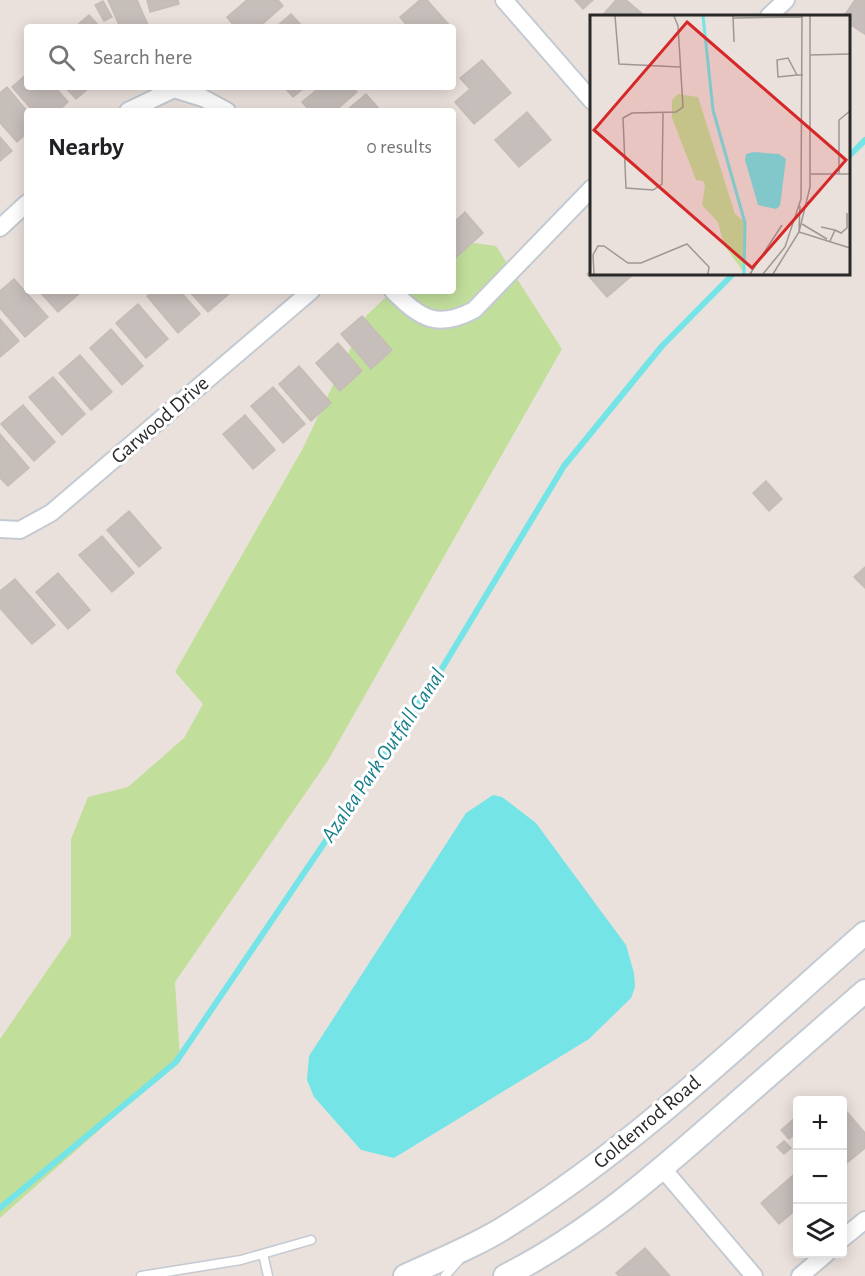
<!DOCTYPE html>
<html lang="en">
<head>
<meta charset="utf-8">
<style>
  body { margin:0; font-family:"Alegreya Sans",sans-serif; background:#f6f6f6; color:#202124 }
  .controls { position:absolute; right:18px; bottom:18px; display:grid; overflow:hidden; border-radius:6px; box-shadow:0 3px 15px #0003 }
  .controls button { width:54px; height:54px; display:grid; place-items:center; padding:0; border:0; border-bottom:2px solid #e0e0e0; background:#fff; color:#202124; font:30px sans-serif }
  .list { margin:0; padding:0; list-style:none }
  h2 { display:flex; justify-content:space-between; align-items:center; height:78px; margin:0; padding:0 24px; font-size:26px }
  h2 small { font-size:20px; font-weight:400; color:#757577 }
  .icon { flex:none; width:33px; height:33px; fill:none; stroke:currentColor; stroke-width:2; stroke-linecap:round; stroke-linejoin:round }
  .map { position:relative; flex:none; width:865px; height:1276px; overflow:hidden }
  .search { position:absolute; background:#fff; box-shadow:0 3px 15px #0003; left:24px; top:24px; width:432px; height:66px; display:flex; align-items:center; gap:15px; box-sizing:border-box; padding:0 21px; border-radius:6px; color:#757577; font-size:22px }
  .panel { position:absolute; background:#fff; box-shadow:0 3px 15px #0003; left:24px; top:108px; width:432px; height:186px; border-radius:6px }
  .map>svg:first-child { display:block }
  .green { fill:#c2de9b }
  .water { fill:#74e4e7 }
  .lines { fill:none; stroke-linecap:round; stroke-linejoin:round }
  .stream { stroke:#74e4e7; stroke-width:6 }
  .building { fill:#c6bebb; stroke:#c6bcb6; stroke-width:1.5 }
  .service-casing { stroke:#c4cad2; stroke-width:11 }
  .minor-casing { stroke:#c4cad2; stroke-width:20 }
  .secondary-casing { stroke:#c4cad2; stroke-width:26 }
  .service { stroke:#fff; stroke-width:8 }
  .minor { stroke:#fff; stroke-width:16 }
  .secondary { stroke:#fff; stroke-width:22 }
  .labels { text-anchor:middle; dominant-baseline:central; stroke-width:6; stroke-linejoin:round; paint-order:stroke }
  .street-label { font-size:21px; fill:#292929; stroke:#fff }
  .water-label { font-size:22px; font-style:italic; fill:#157e8b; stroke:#fff }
  .inset-river { fill:none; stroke:#74e4e7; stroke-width:3 }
  .inset-road { fill:none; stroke:#9d9794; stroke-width:1.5 }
  .view { fill:#d62828; fill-opacity:0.15; stroke:#d62828; stroke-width:3 }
  .inset-edge { fill:none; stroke:#292929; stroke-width:3 }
</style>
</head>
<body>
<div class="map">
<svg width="865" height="1276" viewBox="0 0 865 1276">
  <rect width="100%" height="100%" fill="#ebe1dc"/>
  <polygon class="green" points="453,240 496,246 562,349 327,762 175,982 180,1058 0,1218 0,1039 71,936 71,839 88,797 128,787 184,738 203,704 175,672 302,450 366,316 392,291 453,291"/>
  <polygon class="water" points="493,795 502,797 536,823 626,945 634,973 635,987 631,998 589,1039 394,1158 361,1150 314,1097 307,1080 309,1056 466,813"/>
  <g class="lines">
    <g class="stream">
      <polyline points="848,157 865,140"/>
      <polyline points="0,1208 176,1062 438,675 564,466 662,346 734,273"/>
    </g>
  </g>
  <g class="building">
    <polygon points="108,0 137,0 148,25 120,27"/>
    <polygon points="147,0 178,0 179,4 150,12"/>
    <polygon points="247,0 278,0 283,6 259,27 235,27 227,17"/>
    <polygon points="420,0 427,0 451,27 408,27 400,17"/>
    <polygon points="575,0 593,0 583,9"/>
    <polygon points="616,0 626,0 645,16 602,16"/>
    <polygon points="855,0 865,0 865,34 848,23 848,16 844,16"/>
    <polygon points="103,1 112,17 104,21 95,5"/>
    <polygon points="291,14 303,27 276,27"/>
    <polygon points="89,15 100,27 75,27"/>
    <polygon points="482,60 511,93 474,124 455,102 470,89 460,78"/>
    <polygon points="27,74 27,87 55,87 68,102 58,111 33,111 12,87"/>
    <polygon points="7,87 27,111 27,133 17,142 0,123 0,93"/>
    <polygon points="65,87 90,87 76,99"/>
    <polygon points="284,87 305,87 293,97"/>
    <polygon points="320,87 353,87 357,92 335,111 310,111 302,102"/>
    <polygon points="366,94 381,111 346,111"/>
    <polygon points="527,112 551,140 519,167 495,140"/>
    <polygon points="0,137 12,151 0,161"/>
    <polygon points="465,212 483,233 453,260 453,223"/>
    <polygon points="592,270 592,273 635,273 607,297 587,274"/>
    <polygon points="14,279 48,317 25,337 0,308 0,291"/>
    <polygon points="39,291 78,291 80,293 58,312"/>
    <polygon points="153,291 180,291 200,314 178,333 147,296"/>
    <polygon points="189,291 228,291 230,293 208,312"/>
    <polygon points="138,304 168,339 146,358 116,323"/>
    <polygon points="362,316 392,350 371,369 341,334"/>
    <polygon points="0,319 19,341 0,357"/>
    <polygon points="111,329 143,366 122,385 90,348"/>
    <polygon points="338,343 362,371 340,391 316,363"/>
    <polygon points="80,355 112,392 91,410 59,373"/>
    <polygon points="299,366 331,403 311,421 279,384"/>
    <polygon points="53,377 85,414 62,435 29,397"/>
    <polygon points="273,387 305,424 283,443 251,406"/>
    <polygon points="23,405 55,442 34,461 1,424"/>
    <polygon points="245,415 275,450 253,469 223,434"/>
    <polygon points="0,434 29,468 8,486 0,478"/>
    <polygon points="766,481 782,499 769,511 753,493"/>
    <polygon points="129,511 161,548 139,567 107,530"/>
    <polygon points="102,536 134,573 112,592 79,555"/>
    <polygon points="865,567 865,588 854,577"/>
    <polygon points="58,573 90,610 68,629 36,592"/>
    <polygon points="15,579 55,625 32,644 0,608 0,591"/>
    <polygon points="847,1112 865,1133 865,1148 842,1167 842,1116"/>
    <polygon points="797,1116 798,1132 789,1139 781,1130"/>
    <polygon points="784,1141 791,1148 784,1154 777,1147"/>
    <polygon points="798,1171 798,1208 779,1224 761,1203"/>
    <polygon points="645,1248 670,1276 619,1276 616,1273"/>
  </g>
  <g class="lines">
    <g class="service-casing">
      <g id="service">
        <polyline points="263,1254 268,1276"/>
        <polyline points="141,1276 241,1260 311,1240"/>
        <polyline points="445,1276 460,1259"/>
      </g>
    </g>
    <g class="minor-casing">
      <g id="minor">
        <polyline points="504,0 592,101"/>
        <polyline points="769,16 786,0"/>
        <polyline points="128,111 174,89 203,98 227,111"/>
        <polyline points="0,228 27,203"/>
        <path d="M393,291C420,319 438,329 474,310L592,188"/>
        <polyline points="0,529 20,530 51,513 311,291"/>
        <polyline points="663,1169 754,1276"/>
        <polyline points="842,1239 865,1220"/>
        <polyline points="800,1276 826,1254"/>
      </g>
    </g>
    <g class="secondary-casing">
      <g id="secondary">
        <path d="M405,1276C439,1260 476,1246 507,1226C638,1144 750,1034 865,933"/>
        <path d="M505,1276C586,1235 653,1177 721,1117C769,1075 817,1033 865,991"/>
      </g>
    </g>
    <use href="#service" class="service"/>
    <use href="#minor" class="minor"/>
    <use href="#secondary" class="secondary"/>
  </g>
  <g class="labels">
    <g class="street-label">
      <text transform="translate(160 420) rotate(-41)">Garwood Drive</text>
      <text transform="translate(647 1122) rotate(-40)">Goldenrod Road</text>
    </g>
    <g class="water-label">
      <text transform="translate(383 755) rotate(-56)">Azalea Park Outfall Canal</text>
    </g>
  </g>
  <g transform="translate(590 15)">
    <rect width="260" height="260" fill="#ebe1dc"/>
    <path d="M88,79L108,82L145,199L155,207V259L134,230L128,207L112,190L115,171L113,166L106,165L82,103V85Z" fill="#c2de9b"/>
    <path d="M164,137L189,139L196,144L190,191L186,194L168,190L155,145L156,139Z" fill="#74e4e7"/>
    <path class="inset-river" d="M113,1L123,95L155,208L154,259"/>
    <path class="inset-road" d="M25,1L29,49L90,52M143,1L144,27M143,3L212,2M220,40L259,39M207,60L188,62L187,45L198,43L207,60H213M73,98L72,169L63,175L36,173L33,103L42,98L86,97L93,92L88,11L84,1M221,159H260M249,159V105L260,96M210,191L209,217L260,233M212,209L237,224M231,212L245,215L240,226M245,215L251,218L257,213V198M4,259L3,240L8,231H14L38,248H51L97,229L119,252L118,259M160,259L192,210M173,259L195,232L211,184L212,1M183,259L209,217L220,172V1"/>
    <path class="view" d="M97,7L256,145L162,253L4,115Z"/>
    <rect width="260" height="260" class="inset-edge"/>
  </g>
</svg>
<div class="controls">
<button>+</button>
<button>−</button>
<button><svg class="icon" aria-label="layers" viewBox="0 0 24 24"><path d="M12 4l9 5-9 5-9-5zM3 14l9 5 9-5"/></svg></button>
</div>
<div class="search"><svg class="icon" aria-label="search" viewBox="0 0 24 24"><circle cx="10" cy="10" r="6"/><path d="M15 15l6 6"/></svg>Search here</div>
<section class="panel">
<h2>Nearby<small>0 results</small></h2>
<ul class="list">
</ul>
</section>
</div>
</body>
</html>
